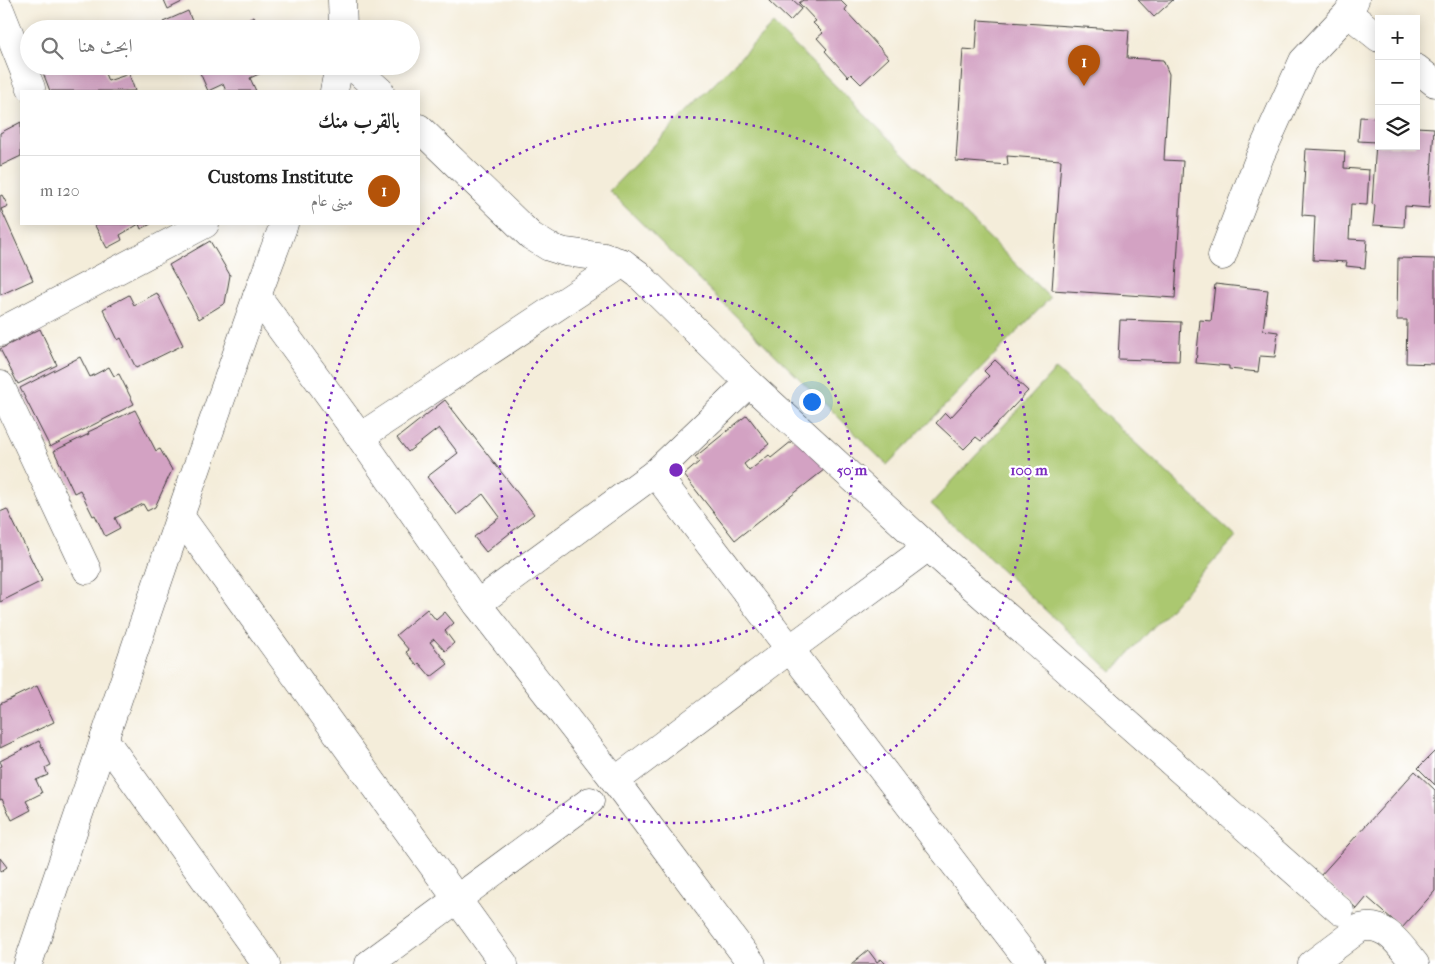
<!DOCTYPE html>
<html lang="ar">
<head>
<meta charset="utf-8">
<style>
  body { margin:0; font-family:"IM FELL French Canon",Amiri,serif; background:#f2f2f2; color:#222; direction:rtl }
  .controls { position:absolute; right:15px; top:15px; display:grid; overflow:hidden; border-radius:0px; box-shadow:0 2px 12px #0003 }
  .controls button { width:45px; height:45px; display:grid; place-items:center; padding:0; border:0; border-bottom:1px solid #e0e0e0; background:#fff; color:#222; font:25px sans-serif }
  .you { position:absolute; left:811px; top:401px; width:18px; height:18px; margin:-12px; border:4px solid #fff; border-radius:50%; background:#1a73e8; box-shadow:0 0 0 8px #1a73e833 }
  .badge { display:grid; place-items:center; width:32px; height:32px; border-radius:50%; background:#b45309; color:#fff; font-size:16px; font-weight:700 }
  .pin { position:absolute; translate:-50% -41px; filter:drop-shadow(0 1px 2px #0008) }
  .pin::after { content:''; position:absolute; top:26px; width:18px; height:15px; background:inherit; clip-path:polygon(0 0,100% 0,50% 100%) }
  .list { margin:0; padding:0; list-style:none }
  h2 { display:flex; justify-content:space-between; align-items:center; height:65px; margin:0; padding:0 20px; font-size:21px }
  h2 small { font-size:16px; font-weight:400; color:#767676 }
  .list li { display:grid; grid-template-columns:32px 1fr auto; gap:15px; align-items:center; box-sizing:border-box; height:70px; padding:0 20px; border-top:1px solid #e0e0e0 }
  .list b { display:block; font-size:19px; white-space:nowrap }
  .list p { margin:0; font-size:16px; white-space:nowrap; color:#767676 }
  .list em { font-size:16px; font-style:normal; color:#767676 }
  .icon { flex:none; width:28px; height:28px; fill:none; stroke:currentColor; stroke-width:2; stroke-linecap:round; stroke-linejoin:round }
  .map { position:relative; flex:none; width:1435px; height:964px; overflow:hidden; direction:ltr }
  .search { position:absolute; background:#fff; box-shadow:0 2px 12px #0003; left:20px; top:20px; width:400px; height:55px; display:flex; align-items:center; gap:12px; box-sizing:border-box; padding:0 18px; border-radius:28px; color:#767676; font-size:19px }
  .panel { position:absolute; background:#fff; box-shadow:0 2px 12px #0003; left:20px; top:90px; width:400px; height:135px; border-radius:0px; direction:rtl }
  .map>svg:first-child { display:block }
  .grass { fill:#abc86f; stroke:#647246 }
  .building { fill:#d3a2c3 }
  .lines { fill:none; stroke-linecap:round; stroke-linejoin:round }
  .minor-casing { stroke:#3c3b38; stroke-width:29 }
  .minor { stroke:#fff; stroke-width:28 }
  .ring { fill:none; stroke:#7b2cbf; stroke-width:2.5; stroke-dasharray:2.5 5 }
  .centre { fill:#7b2cbf; stroke:#fff; stroke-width:2.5 }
  .ring-label { font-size:15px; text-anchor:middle; font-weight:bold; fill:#7b2cbf; stroke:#fff; stroke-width:4.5; stroke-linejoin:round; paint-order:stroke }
</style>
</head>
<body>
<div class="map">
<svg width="1435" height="964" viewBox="0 0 1435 964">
  <rect width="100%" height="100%" fill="#fff"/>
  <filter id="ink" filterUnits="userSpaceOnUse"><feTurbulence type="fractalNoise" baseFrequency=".02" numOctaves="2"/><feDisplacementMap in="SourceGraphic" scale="10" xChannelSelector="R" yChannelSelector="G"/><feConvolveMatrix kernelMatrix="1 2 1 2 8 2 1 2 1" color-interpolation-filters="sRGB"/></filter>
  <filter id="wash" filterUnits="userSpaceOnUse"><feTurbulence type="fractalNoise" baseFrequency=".0096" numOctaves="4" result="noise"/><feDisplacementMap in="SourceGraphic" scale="20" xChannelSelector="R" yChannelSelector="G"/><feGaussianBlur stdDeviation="1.12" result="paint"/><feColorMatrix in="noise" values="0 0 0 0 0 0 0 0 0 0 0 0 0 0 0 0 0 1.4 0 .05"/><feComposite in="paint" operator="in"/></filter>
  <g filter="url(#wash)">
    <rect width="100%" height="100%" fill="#f4edda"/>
    <g class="grass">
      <polygon points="773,24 1050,298 887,465 609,191"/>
      <polygon points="1056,369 1236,537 1112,672 931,504"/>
    </g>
    <g id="blocks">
      <g class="building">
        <polygon points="164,0 186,0 168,9"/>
        <polygon points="768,0 793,0 802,8 790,21"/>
        <polygon points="803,0 840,0 847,7 845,10 889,58 861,84 851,74 848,77 825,51 827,49 817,38 823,33 813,23 816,21 799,3"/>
        <polygon points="1138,0 1173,0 1154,17"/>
        <polygon points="188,11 195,29 166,29 163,22"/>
        <polygon points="254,17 259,29 234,29 233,27"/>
        <polygon points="978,20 1129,30 1127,58 1163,60 1169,74 1164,160 1183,161 1175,298 1052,290 1061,160 1007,156 1008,165 956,161 963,49 976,50"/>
        <polygon points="52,66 102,66 108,81 129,74 135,91 50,91 42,70"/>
        <polygon points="197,66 277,66 250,78 256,91 226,91 223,84 208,91"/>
        <polygon points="1360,117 1379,118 1379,146 1416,146 1416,127 1434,128 1429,208 1405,206 1404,227 1373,225 1375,205 1372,204 1376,142 1358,141"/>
        <polygon points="21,122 21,156 0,166 0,133"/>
        <polygon points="1306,149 1345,151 1344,168 1369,170 1367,205 1351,204 1349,239 1367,240 1365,268 1346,266 1347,262 1313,260 1315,216 1302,215"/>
        <polygon points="2,195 8,206 1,209 33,280 0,295 0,196"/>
        <polygon points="94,224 151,224 141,229 139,224 120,235 122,240 107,248"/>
        <polygon points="210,241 230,275 225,303 199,319 169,265"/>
        <polygon points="1398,258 1435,259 1435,364 1406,363 1407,320 1397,320"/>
        <polygon points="1215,284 1268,290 1263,330 1278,332 1275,357 1260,356 1258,372 1229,369 1229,366 1196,363 1200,320 1211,321"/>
        <polygon points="157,293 183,345 136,368 121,338 118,340 103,309 129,295 134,305"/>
        <polygon points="1120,320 1181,322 1179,361 1118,359"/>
        <polygon points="40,329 57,365 18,384 0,349"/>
        <polygon points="80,357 90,377 109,367 114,376 119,374 134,404 50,447 20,388"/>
        <polygon points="995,360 1028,391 981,441 976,437 964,449 936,423 945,413 950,418 989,376 984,371"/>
        <polygon points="445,400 534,514 486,552 474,537 500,517 483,494 457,515 427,477 458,453 439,428 408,452 397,438"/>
        <polygon points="135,410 156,451 160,449 172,470 155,507 147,511 143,504 115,518 120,528 105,536 95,515 93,516 80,490 74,493 54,451 89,434 88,432"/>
        <polygon points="747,415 769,444 744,464 749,471 769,455 771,458 797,437 829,466 735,540 684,475 699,462 695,457"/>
        <polygon points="7,509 42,581 0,602 0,512"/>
        <polygon points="427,609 436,620 445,612 454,623 445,631 454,643 445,651 434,639 430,642 448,664 431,677 419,663 417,665 406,652 409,650 396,635"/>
        <polygon points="37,686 54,722 0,748 0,704"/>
        <polygon points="39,741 51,765 45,768 48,775 36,780 42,793 26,801 31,810 12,820 2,799 0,800 0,767 2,766 0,761"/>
        <polygon points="1435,751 1435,785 1418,768"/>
        <polygon points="1415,771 1435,790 1435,891 1402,928 1367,897 1357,909 1320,876"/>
        <polygon points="0,858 7,867 0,872"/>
        <polygon points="868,950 877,962 881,959 886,964 851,964"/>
      </g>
    </g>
  </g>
  <g filter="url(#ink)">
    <use href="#blocks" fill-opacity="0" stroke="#3c3b38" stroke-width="1"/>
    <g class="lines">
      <g class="minor-casing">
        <g id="minor">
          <polyline points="342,0 343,29"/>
          <polyline points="0,10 31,88"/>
          <polyline points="1348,13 1379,38"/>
          <polyline points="352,66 380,91"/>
          <polyline points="1416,68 1435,83"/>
          <polyline points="334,91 339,66"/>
          <polyline points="419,128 531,236 549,247 565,252 604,257 623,263 638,274 749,383 928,547 1340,911"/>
          <polyline points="1222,256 1260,156 1303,61 1348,13 1355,0"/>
          <polyline points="257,296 360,437 477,604 615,781 752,964"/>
          <polyline points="0,332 205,224"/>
          <polyline points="0,385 87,570"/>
          <polyline points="360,437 623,263"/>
          <polyline points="655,473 1031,964"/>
          <polyline points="180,516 504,964"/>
          <polyline points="477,604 655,473 749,383"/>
          <polyline points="104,739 266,964"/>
          <polyline points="615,781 790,649 928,547"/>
          <polyline points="28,964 180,516 257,296 284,224"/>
          <polyline points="369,964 590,801"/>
          <path d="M1312,964L1360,928C1386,921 1400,946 1415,964"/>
        </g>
      </g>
      <use href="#minor" class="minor"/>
    </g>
  </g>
  <g class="ring">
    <circle cx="676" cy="470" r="176"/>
    <circle cx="676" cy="470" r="353"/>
  </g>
  <circle cx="676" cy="470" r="8" class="centre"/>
  <g class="ring-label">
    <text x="852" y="475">50 m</text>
    <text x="1029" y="475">100 m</text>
  </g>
</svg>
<div class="controls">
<button>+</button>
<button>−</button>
<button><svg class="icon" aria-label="layers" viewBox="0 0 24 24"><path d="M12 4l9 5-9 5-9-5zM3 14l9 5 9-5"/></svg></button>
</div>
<div class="you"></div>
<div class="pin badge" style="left:1084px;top:86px">1</div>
<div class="search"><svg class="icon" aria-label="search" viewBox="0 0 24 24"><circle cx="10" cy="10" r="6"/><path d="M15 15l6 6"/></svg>ابحث هنا</div>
<section class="panel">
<h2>بالقرب منك<small></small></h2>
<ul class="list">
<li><span class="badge">1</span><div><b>Customs Institute</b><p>مبنى عام</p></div><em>120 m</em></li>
</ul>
</section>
</div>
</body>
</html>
